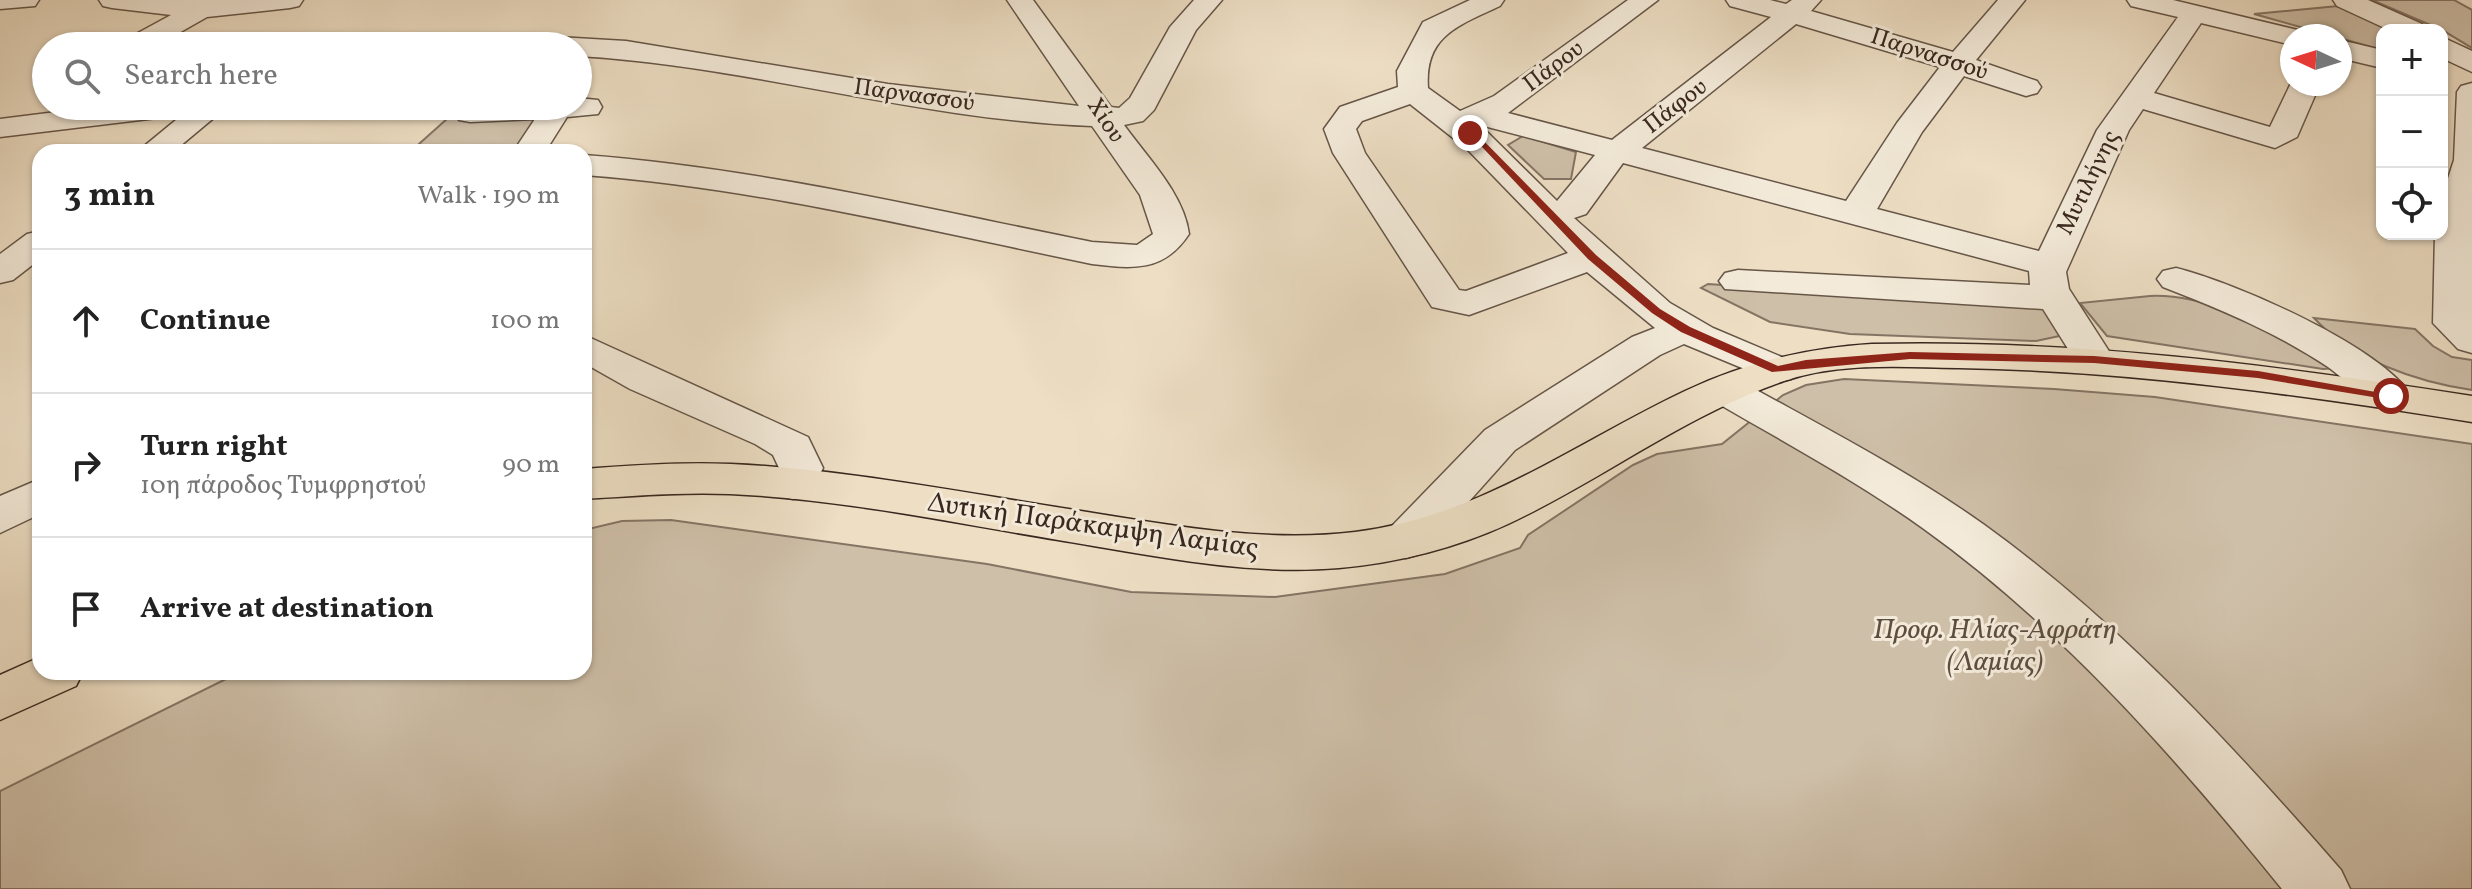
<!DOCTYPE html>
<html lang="en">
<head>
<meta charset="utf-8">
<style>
  body { margin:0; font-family:Vollkorn,serif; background:#f6f6f6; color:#222 }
  .controls { position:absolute; right:24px; top:24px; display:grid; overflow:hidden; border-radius:16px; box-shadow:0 2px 6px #0004 }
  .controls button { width:72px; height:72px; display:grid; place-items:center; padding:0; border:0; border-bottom:2px solid #e0e0e0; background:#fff; color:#222; font:40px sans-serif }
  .compass { position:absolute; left:2280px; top:24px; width:72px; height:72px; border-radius:50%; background:#fff; box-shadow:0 2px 6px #0004; rotate:274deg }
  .stop { position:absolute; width:24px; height:24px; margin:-18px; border:6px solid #8f2418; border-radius:50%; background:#fff }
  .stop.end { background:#8f2418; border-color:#fff; box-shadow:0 2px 8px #0008 }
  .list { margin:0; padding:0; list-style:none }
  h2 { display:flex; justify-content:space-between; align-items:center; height:104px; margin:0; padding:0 32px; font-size:34px }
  h2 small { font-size:26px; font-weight:400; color:#767676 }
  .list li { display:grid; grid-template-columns:52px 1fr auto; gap:24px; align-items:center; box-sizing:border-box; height:144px; padding:0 32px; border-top:2px solid #e0e0e0 }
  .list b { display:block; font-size:30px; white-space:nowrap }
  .list p { margin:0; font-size:26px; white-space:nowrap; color:#767676 }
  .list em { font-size:26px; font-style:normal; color:#767676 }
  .icon { flex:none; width:44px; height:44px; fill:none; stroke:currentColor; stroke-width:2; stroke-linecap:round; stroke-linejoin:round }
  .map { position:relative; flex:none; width:2472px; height:889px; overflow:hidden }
  .search { position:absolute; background:#fff; box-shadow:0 2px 6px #0004; left:32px; top:32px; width:560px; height:88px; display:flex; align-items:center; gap:20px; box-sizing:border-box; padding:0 28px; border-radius:44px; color:#767676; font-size:30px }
  .panel { position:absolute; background:#fff; box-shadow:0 2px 6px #0004; left:32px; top:144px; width:560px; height:536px; border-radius:24px }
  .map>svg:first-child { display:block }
  .green { fill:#cebfa8; stroke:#847464; stroke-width:2 }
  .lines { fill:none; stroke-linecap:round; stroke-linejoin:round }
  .minor-casing { stroke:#665648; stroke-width:3 }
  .major-casing { stroke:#39281f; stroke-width:3 }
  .minor { fill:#f3ead9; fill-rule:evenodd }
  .major { fill:#eddec4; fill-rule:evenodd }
  .route { fill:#8f2418 }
  .labels { text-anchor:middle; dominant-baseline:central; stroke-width:6; stroke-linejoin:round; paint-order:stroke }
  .far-street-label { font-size:24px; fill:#39281f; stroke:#f3ead9 }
  .street-label { font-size:28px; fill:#39281f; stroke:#f3ead9 }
  .park-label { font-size:28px; font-style:italic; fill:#5e4e41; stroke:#f3ead9 }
</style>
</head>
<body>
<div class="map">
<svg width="2472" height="889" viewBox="0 0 2472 889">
  <rect width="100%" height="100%" fill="#eddec4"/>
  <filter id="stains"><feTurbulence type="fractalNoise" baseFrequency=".0025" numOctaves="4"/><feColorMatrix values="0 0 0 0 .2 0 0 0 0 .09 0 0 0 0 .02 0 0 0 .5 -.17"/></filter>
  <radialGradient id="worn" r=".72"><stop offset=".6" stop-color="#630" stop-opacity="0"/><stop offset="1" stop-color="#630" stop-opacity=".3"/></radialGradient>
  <g class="green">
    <polygon points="2372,0 2454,0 2472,10 2472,48 2442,30"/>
    <polygon points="2338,6 2391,30 2382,30 2382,50 2254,14"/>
    <polygon points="546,113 519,152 410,152 448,118"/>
    <polygon points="1523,136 1576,152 1571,179 1544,179 1508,145"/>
    <polygon points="1708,284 2047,308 2064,335 2036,341 1850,334 1770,322 1701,288"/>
    <path d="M2150,296C2216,293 2281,338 2339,368L2323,369L2107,336L2080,303Z"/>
    <path d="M2314,318L2415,329L2433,346L2452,357L2472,360V390C2417,382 2352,360 2314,318Z"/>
    <polygon points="1844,379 2054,389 2155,397 2472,444 2472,889 0,889 0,791 240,672 584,672 584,530 622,521 671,520 987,564 1131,592 1275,597 1445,574 1520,548 1528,535 1633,465 1657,454 1722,444 1783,395 1806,385"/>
  </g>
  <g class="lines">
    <g class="minor-casing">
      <g id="minor">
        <polygon points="0,0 39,0 35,6 0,9"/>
        <polygon points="99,0 303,0 299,6 290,8 207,17 156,46 121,46 125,40 171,15 112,8 103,6"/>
        <path d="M1007,0H1033L1111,107L1119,108L1130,98L1170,27L1194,0H1222L1196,30L1154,110L1143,121L1124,125C1147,157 1184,194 1189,234C1164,272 1133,269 1092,264C923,229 756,188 584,175V155C756,168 923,208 1092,242L1137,245L1153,234L1140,195L1092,126C919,120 751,66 578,56V46H544L548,40L558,37L626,41L888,84L1079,106Z"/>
        <path d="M1470,0H1504L1500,6C1460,25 1424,35 1428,88L1460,111L1494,96L1628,0H1658L1508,113L1612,140L1771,17L1730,6L1726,0H1770L1786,4L1792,0H1821L1811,11L1953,52L1998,0H2025L1976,60L2037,81L2041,87L2037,93L2026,96L1964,76L1922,132L1877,209L2039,251L2097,130L2178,17L2131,6L2127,0H2173L2302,31L2305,36H2292V45L2201,23L2154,93L2270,127L2292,81V84H2320L2297,137L2275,148L2143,109L2129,130L2066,272L2069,289L2114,359L2108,368L2094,371L2080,368L2043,309L1725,289L1719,281L1725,273L1738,270L2030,285L2029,271L1623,163L1586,214L1574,218L1670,303L1713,328L1791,361L1797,370L1791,379L1776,382L1684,344L1660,355L1515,450L1423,553L1406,558L1389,553L1382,541L1389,529L1485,430L1632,337L1655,328L1587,272L1469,315L1432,307L1333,153L1324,129L1340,107L1398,87L1397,71L1423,22ZM1796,24L1940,67L1897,123L1846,201L1642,148ZM1410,104L1467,149L1568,253L1466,291L1459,290L1365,153L1356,129L1362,121ZM1480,125L1595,155L1557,201Z"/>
        <polygon points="2333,0 2368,0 2422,24 2426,30 2389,30 2337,6"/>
        <polygon points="2442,37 2472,51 2472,72 2442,58"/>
        <polygon points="2340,40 2382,50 2382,68 2340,58"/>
        <polygon points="2472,83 2472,353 2458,349 2433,323 2435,234 2442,234 2442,197 2454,160 2457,92 2461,86"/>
        <polygon points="578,98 598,100 602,107 598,114 567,117 545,152 513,152 535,119 470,122 459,120 454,113 461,106 578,106"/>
        <polygon points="104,106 228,106 173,152 137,152 182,115 0,137 0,119"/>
        <polygon points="40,231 40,259 13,280 0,283 0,254 27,234"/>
        <path d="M2176,268C2236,283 2378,345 2412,396L2406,405C2373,413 2353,385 2328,367C2277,333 2220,309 2163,287L2157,279L2163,271Z"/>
        <polygon points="584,335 808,437 823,468 809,495 793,499 777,495 770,484 779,468 773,455 755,444 630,389 584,363"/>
        <path d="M1727,378L1742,382C1823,427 1907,470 1983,524C2118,621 2232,745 2341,870L2350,889H2282C2176,758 2062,628 1924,529C1857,481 1784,442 1712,400L1706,391L1712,382Z"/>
        <polygon points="40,479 40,514 0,533 0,496"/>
      </g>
    </g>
    <g class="major-casing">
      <g id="major">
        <path d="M1872,344C2073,339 2273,365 2472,396V422C2302,395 2132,371 1959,368C1902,367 1839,362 1784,381C1685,415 1602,480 1508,524C1456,548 1396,563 1339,568C1244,576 1151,555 1058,540C949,522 840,499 730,494C681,492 633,496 584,499V469C633,465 682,462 731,464C840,469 948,490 1056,507C1155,522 1255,544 1355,532C1479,517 1575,443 1685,391C1744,363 1806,348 1872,344Z"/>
        <polygon points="40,657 40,672 83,672 76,686 0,720 0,675"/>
      </g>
    </g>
    <use href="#minor" class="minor"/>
    <use href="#major" class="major"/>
  </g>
  <polygon class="route" points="1467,131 1474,131 1596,255 1660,309 1690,327 1778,366 1806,360 1910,352 2094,356 2258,371 2398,396 2391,400 2258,378 2094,363 1910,359 1772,372 1681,332 1652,313 1588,259"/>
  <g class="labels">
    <g class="far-street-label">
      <text transform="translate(1929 55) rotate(18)">Παρνασσού</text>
      <text transform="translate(1554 67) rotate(-37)">Πάρου</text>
      <text transform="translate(914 96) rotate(8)">Παρνασσού</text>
      <text transform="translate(1676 107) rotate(-38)">Πάφου</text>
      <text transform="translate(1105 121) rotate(56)">Χίου</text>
      <text transform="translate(2089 183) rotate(-64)">Μυτιλήνης</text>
    </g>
    <g class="street-label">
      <text transform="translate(1093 526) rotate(8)">Δυτική Παράκαμψη Λαμίας</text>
    </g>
    <g class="park-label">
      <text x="1995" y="630">Προφ. Ηλίας-Αφράτη<tspan x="1995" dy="32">(Λαμίας)</tspan></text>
    </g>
  </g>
  <rect width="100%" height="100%" filter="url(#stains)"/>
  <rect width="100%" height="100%" fill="url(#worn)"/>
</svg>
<div class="controls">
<button>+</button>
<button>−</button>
<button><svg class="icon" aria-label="locate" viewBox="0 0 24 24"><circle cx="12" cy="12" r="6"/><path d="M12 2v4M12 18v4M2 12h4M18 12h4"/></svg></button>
</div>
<svg class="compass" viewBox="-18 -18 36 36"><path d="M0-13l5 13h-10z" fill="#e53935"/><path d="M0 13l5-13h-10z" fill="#767676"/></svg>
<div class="stop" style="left:2391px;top:396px"></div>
<div class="stop end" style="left:1470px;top:133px"></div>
<div class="search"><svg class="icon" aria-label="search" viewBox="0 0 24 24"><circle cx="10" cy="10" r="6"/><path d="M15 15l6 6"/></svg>Search here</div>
<section class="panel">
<h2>3 min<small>Walk · 190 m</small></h2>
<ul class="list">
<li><svg class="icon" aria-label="ahead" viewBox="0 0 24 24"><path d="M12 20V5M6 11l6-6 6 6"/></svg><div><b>Continue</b></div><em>100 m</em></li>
<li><svg class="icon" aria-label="right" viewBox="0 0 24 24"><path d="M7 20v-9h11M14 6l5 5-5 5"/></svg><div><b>Turn right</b><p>10η πάροδος Τυμφρηστού</p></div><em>90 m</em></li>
<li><svg class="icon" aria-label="arrive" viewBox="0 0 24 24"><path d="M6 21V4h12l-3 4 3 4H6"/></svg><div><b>Arrive at destination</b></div></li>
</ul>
</section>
</div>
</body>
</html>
